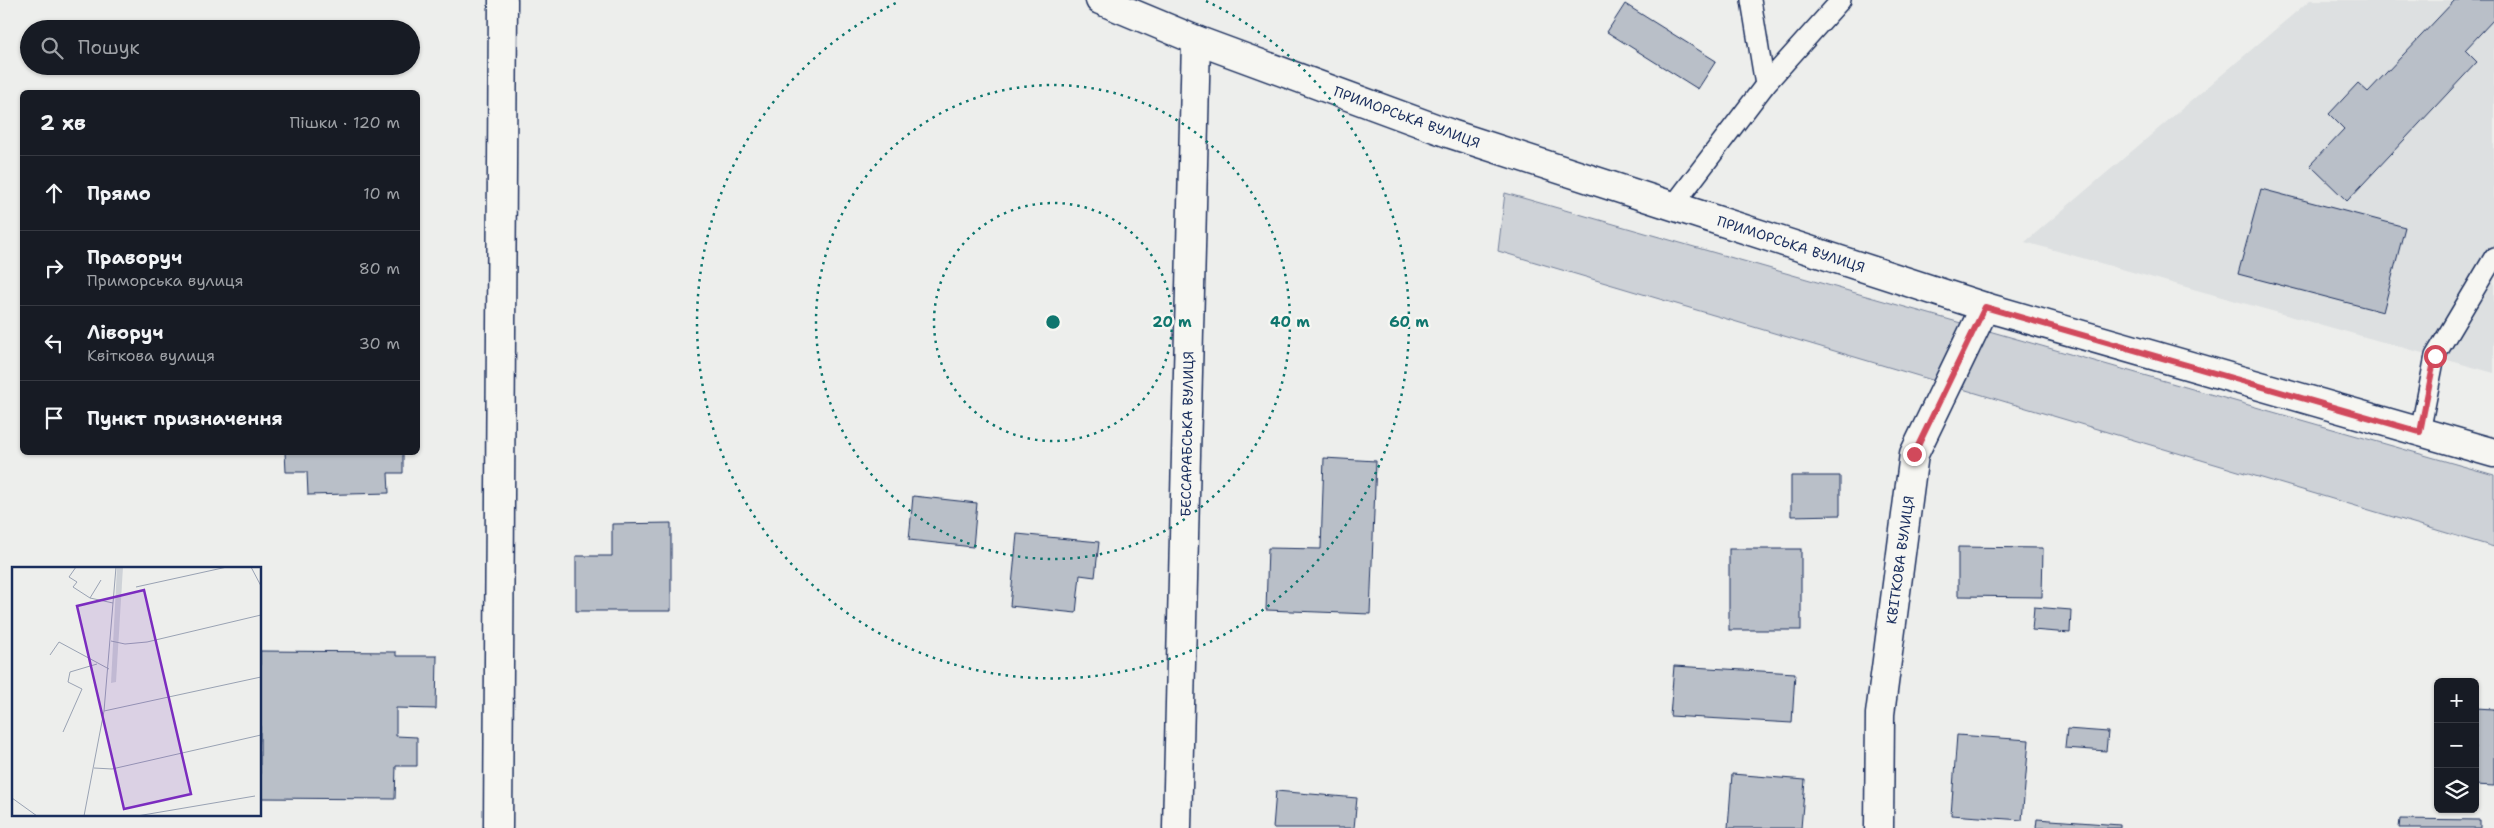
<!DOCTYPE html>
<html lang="uk">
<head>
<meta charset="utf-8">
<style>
  body { margin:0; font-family:"Shantell Sans",sans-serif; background:#242831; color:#f1f3f6 }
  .controls { position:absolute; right:15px; bottom:15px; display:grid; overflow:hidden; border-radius:8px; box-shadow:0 1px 4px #0004 }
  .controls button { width:45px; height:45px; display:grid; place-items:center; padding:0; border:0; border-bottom:1px solid #363941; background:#171b24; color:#f1f3f6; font:25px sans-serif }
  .stop { position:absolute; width:15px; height:15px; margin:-11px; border:4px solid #d1495b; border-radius:50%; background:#fff }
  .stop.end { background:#d1495b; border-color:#fff; box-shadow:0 1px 5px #0008 }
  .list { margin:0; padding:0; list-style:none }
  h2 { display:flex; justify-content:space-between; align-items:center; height:65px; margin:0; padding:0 20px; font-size:21px }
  h2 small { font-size:16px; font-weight:400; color:#9ea1a6 }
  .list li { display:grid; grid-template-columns:32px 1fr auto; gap:15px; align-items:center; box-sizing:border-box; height:75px; padding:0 20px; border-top:1px solid #363941 }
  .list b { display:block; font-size:19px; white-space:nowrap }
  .list p { margin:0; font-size:16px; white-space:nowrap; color:#9ea1a6 }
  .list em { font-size:16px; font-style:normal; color:#9ea1a6 }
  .icon { flex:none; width:28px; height:28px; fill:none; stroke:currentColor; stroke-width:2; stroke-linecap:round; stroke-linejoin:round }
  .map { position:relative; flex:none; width:2494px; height:828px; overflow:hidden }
  .search { position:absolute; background:#171b24; box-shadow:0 1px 4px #0004; left:20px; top:20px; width:400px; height:55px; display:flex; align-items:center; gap:12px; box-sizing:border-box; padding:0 18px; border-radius:28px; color:#9ea1a6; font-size:19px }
  .panel { position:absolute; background:#171b24; box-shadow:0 1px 4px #0004; left:20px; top:90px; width:400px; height:365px; border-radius:8px }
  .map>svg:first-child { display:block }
  .built { fill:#dde0e1 }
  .green { fill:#ced2d7; stroke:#74809a }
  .building { fill:#b9bfc8; stroke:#1b2f5e }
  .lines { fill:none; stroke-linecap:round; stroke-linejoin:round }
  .lane-casing { stroke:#1b2f5e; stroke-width:22 }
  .street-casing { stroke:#1b2f5e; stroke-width:31 }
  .secondary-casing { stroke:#1b2f5e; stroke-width:31 }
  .lane { stroke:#f6f6f2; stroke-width:19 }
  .street { stroke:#f6f6f2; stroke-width:28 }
  .secondary { stroke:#f6f6f2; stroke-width:28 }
  .route { stroke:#d1495b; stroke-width:6 }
  .ring { fill:none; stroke:#0f766e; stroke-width:2.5; stroke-dasharray:2.5 5 }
  .labels { text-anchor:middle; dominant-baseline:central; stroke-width:4.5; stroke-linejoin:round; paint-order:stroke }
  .street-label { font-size:14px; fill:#1b2f5e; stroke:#f6f6f2 }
  .inset-road { fill:none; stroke:#99a2b3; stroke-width:1 }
  .view { fill:#7b2cbf; fill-opacity:0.15; stroke:#7b2cbf; stroke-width:2.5 }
  .inset-edge { fill:none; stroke:#1b2f5e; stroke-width:2.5 }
  .centre { fill:#0f766e; stroke:#f6f6f2; stroke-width:2.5 }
  .ring-label { font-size:15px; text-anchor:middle; font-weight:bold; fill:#0f766e; stroke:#f6f6f2; stroke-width:4.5; stroke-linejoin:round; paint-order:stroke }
</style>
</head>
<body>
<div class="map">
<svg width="2494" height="828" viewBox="0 0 2494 828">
  <rect width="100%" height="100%" fill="#edeeec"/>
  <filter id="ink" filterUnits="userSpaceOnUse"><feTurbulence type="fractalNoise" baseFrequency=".02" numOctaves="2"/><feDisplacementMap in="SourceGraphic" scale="10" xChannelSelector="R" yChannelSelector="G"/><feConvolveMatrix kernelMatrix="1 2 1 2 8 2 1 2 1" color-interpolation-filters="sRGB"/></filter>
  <g filter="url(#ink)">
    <polygon class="built" points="2310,0 2494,0 2494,373 2025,242"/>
    <polygon class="green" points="1505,193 2494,475 2494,547 1498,251"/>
    <g class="building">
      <polygon points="2455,0 2494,0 2494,19 2465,50 2477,62 2347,201 2310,165 2344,129 2329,114 2358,83 2368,92"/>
      <polygon points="1625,4 1716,61 1698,89 1607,32"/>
      <polygon points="2261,189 2405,227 2383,312 2238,274"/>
      <polygon points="285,452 403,452 403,473 388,473 389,493 308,495 307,472 286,472"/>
      <polygon points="1324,458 1376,461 1370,614 1266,610 1268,548 1321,549"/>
      <polygon points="1791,476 1840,476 1840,515 1791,516"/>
      <polygon points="913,496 977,503 973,547 909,540"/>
      <polygon points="671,523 671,611 576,611 576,556 612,556 612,524"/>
      <polygon points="1017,534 1099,542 1095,577 1080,575 1076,613 1010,606"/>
      <polygon points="1958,547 2043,548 2042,597 1958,596"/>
      <rect x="1729" y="549" width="72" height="81"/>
      <polygon points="2034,607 2071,610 2070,633 2032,630"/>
      <polygon points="260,651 396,652 396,656 437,656 436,709 396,708 396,736 417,737 417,766 396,766 395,799 260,798"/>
      <polygon points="1674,666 1795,673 1792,723 1670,716"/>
      <polygon points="2475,708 2494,709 2494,786 2475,785"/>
      <polygon points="2067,729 2108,732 2106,751 2065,748"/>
      <polygon points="1957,735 2029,740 2022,820 1951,815"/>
      <polygon points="1732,774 1805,780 1801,828 1728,828"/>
      <polygon points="1276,791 1357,798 1354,828 1273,828"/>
      <polygon points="2037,819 2120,825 2120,828 2036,828"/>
      <polygon points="2400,819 2480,820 2480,828 2399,828"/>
    </g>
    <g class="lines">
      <g class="lane-casing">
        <g id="lane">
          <polyline points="1751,0 1765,85"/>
          <polyline points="1673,206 1765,85 1841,0"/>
          <polyline points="2420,432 2435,356 2494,257"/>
        </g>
      </g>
      <g class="street-casing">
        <g id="street">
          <polyline points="498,828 503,0"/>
          <polyline points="1177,828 1196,40"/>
          <polyline points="1879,828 1880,714 1914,454 1985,307"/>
        </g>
      </g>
      <g class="secondary-casing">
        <polyline id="secondary" points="1100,0 1196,40 1451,134 1673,206 1985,307 2494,453"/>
      </g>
      <use href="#lane" class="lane"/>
      <use href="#street" class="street"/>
      <use href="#secondary" class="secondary"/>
    </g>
  </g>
  <g class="lines" filter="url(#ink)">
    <polyline class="route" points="1914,454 1985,307 2420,432 2435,356"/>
  </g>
  <g class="ring">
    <circle cx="1053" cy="322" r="119"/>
    <circle cx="1053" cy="322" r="237"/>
    <path d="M1206 1A356 356 0 1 1 900 1"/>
  </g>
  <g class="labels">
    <g class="street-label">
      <text transform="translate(1407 117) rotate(20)">ПРИМОРСЬКА ВУЛИЦЯ</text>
      <text transform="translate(1791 244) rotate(18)">ПРИМОРСЬКА ВУЛИЦЯ</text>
      <text transform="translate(1187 434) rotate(-89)">БЕССАРАБСЬКА ВУЛИЦЯ</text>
      <text transform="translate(1900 560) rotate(-82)">КВІТКОВА ВУЛИЦЯ</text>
    </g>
  </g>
  <g transform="translate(12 567)">
    <rect width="249" height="249" fill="#edeeec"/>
    <path d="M105,0H111L104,115L99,116Z" fill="#ced2d7"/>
    <path class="inset-road" d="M64,0L57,10L65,15L61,20L78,31M239,0L249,19M89,13L78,31L101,36M124,20L215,0M99,74L113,77L135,75L249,48M38,88L47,75L97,102M92,144L249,110M51,165L70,122L56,115L58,105L85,97M82,201L100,202L249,168M0,231L25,249M72,249L92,144L104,0M125,249L243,229"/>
    <path class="view" d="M132,23L179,227L112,242L65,39Z"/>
    <rect width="249" height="249" class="inset-edge"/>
  </g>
  <circle cx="1053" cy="322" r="8" class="centre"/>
  <g class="ring-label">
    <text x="1172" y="327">20 m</text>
    <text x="1290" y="327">40 m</text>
    <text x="1409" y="327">60 m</text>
  </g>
</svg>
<div class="controls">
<button>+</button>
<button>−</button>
<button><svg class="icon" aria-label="layers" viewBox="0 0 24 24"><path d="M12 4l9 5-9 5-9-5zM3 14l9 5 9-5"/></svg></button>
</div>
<div class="stop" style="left:2435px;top:356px"></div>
<div class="stop end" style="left:1914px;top:454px"></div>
<div class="search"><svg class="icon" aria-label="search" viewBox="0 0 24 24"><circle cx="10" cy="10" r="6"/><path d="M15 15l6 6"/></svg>Пошук</div>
<section class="panel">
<h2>2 хв<small>Пішки · 120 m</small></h2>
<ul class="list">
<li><svg class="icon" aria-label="ahead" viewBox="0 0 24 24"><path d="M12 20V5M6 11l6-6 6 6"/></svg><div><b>Прямо</b></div><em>10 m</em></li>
<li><svg class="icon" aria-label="right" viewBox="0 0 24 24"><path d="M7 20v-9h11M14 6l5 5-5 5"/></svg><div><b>Праворуч</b><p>Приморська вулиця</p></div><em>80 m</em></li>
<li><svg class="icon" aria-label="left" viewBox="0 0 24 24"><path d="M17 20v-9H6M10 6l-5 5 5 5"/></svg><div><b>Ліворуч</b><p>Квіткова вулиця</p></div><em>30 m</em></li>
<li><svg class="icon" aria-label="arrive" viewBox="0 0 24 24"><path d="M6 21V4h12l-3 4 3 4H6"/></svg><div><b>Пункт призначення</b></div></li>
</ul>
</section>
</div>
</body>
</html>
